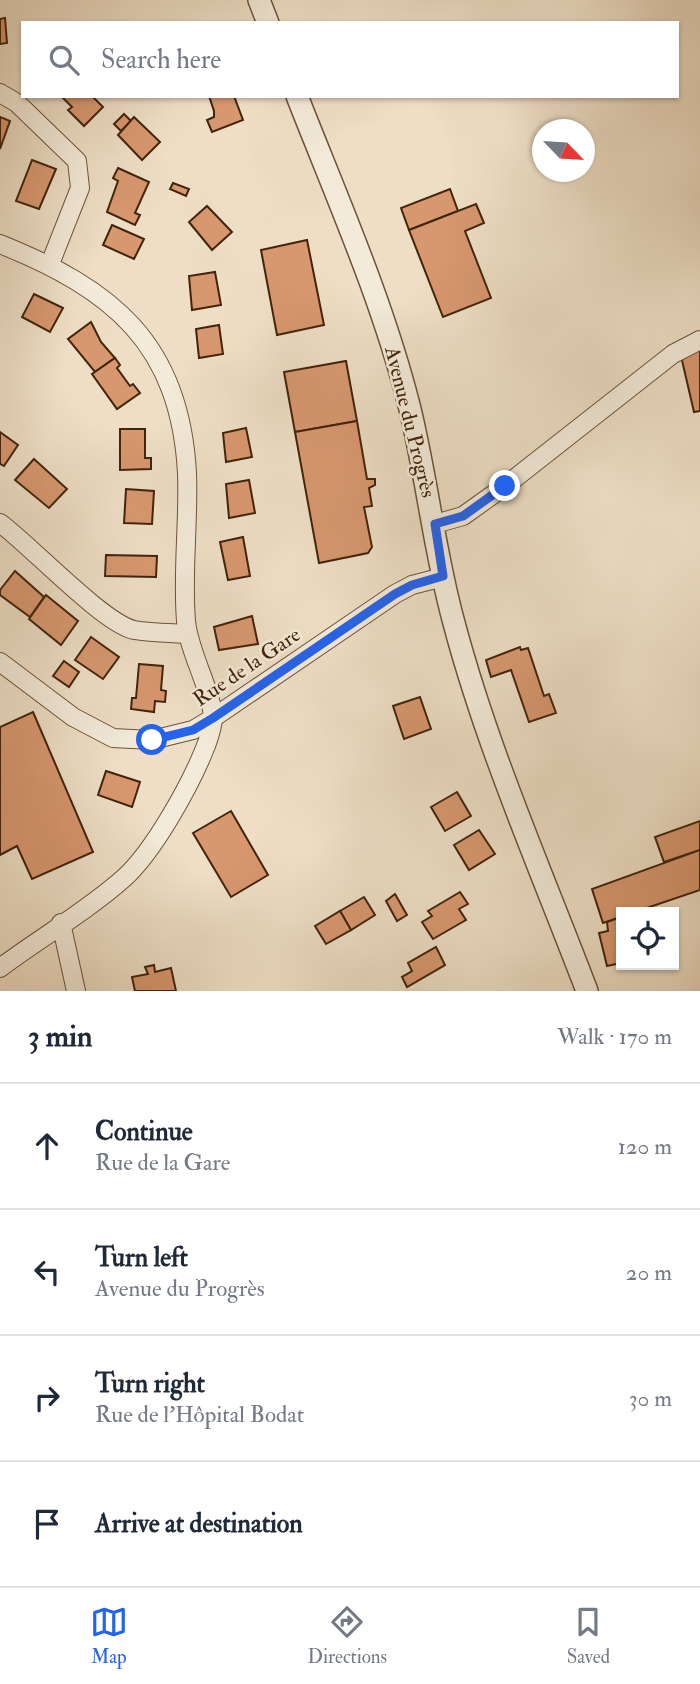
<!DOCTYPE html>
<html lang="en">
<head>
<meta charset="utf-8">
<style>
  body { margin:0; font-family:"IM FELL Double Pica",serif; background:#f2f2f3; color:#1f2937 }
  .controls { position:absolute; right:21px; bottom:21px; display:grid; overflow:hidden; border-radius:0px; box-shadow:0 2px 5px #0004 }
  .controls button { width:63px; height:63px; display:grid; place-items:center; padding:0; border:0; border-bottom:2px solid #e0e1e3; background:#fff; color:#1f2937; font:35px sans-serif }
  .compass { position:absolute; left:532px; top:119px; width:63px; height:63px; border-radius:50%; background:#fff; box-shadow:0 2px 5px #0004; rotate:115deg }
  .stop { position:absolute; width:21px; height:21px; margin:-16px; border:5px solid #2563eb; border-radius:50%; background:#fff }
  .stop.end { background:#2563eb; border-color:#fff; box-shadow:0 2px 7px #0008 }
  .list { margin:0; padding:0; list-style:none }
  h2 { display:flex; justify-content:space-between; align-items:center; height:91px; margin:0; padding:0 28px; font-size:30px }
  h2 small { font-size:23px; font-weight:400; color:#747a83 }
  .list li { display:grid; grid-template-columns:46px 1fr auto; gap:21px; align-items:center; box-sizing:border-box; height:126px; padding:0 28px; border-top:2px solid #e0e1e3 }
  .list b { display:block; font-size:26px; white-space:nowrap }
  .list p { margin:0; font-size:23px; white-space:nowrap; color:#747a83 }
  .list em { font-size:23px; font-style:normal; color:#747a83 }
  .icon { flex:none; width:38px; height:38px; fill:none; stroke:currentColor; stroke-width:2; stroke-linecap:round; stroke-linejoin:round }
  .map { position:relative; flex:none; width:700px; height:991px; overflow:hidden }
  .search { position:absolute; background:#fff; box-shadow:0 2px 5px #0004; left:21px; right:21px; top:21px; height:77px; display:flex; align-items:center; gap:18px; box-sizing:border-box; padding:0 24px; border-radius:0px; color:#747a83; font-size:26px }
  .sheet { height:595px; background:#fff }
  nav { display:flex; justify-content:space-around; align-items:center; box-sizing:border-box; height:98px; border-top:2px solid #e0e1e3; background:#fff; font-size:19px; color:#747a83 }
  nav a { display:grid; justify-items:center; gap:4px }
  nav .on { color:#2563eb }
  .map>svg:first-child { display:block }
  .building { fill:#d7976f; stroke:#42240b; stroke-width:2 }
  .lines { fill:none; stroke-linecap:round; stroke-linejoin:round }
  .minor-casing { stroke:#6d523a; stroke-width:20 }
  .tertiary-casing { stroke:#6d523a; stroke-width:24 }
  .minor { stroke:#f3ead9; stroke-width:18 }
  .tertiary { stroke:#f3ead9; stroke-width:21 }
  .route { stroke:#2563eb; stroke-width:9 }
  .labels { text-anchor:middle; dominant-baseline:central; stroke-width:5; stroke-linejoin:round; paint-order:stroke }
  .street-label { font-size:21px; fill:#42240b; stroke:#f3ead9 }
</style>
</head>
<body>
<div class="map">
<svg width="700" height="991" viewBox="0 0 700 991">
  <rect width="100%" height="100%" fill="#eddec5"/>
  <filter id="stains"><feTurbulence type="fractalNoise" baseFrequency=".00286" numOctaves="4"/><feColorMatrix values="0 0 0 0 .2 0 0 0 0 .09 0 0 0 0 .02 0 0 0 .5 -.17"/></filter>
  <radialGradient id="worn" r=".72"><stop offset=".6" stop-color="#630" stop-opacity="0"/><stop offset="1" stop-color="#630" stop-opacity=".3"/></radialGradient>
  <g class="building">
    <polygon points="5,18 7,43 0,44 0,19"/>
    <polygon points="65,96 92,96 103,107 84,126 68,110 72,107 63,98"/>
    <polygon points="209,96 234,96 243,120 212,132 207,120 214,117 214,111"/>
    <polygon points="124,114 131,121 121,131 114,124"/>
    <polygon points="0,117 10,121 0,149"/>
    <polygon points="134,117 160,142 142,160 118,135"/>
    <polygon points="32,160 56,169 39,209 16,201"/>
    <polygon points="118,168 149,182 135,213 140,215 135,225 107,212 118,181 113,178"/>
    <polygon points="173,183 189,189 186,196 170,189"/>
    <polygon points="450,189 458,211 409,230 401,208"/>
    <polygon points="476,204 484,223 465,231 491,298 443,317 409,230"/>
    <polygon points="207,206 232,232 212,250 189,222"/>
    <polygon points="112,225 144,239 134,259 103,245"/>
    <polygon points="307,240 324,325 277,335 261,250"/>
    <polygon points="215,272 221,305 192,310 189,276"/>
    <polygon points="34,294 63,308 50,332 22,317"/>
    <polygon points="91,322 101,342 115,358 95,372 68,339"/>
    <polygon points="219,325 223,354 199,358 196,329"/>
    <polygon points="700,344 700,411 694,412 681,356"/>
    <polygon points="115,358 120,365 117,368 130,386 133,384 140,393 117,409 92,374"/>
    <polygon points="346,361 357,421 295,432 284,372"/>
    <polygon points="357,421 367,479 375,479 375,485 369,488 372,506 364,507 372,547 368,553 319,563 295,432"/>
    <polygon points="246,428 252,457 226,462 223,433"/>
    <polygon points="120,429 145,429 145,458 151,458 151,469 120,470"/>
    <polygon points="0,432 18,445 4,466 0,464"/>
    <polygon points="34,459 67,489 49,508 15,480"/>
    <polygon points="249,480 255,513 229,518 226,484"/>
    <polygon points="126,489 154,491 152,524 124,523"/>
    <polygon points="243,537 250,576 228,580 220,542"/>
    <polygon points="106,555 157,556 156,577 105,576"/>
    <polygon points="15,571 44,597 30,617 0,595 0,590"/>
    <polygon points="46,595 78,621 61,645 29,619"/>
    <polygon points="252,616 258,644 219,650 214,627"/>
    <polygon points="91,637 119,657 103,679 75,660"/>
    <polygon points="520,647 521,650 528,648 544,696 549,694 556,713 529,722 511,670 491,677 486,660"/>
    <polygon points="64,661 79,672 69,687 53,676"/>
    <polygon points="139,664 163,666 161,690 166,691 165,702 155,701 154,712 131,709 132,698 136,698"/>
    <polygon points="420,697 431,729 404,739 393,706"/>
    <polygon points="33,712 93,852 32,879 17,846 0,855 0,727"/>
    <polygon points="106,771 140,782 132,807 98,795"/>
    <polygon points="457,792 471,816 445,831 431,807"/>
    <polygon points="231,811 268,875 231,897 193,833"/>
    <polygon points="700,821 700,850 664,862 655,837"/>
    <polygon points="479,830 495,854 469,870 454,845"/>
    <polygon points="700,850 700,890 635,912 621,912 621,917 603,923 592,889"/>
    <polygon points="460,892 468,904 459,909 466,920 433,939 422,922 432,916 428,911"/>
    <polygon points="395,894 407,915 397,921 386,901"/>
    <polygon points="364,897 375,915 351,930 340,911"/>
    <polygon points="340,911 351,930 326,944 315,926"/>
    <polygon points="621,917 621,963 607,966 599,933 608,931 607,922"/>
    <polygon points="436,947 445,965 407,987 402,977 412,971 408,963"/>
    <polygon points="154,965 155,972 171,968 176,991 135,991 132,977 148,974 145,967"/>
  </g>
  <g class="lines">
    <g class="minor-casing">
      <g id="minor">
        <polyline points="0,93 17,103 77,161 80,188 50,264"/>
        <path d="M0,244C112,289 180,343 187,473C189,522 182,571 186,621C189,653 211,688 213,717C213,727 207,744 203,753C188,789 153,852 124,878C87,911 40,938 0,968"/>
        <path d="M0,523C31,546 103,623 134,630C151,633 170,633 187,634"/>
        <polyline points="435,524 463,516 505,486 673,354 700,340"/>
        <polyline points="0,662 73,717 113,738 152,740 193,730 213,718 395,594 412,585 443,577"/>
        <polyline points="61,923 76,991"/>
      </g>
    </g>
    <g class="tertiary-casing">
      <g id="tertiary">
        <polyline points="259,0 268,23"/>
        <path d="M297,96C337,198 382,299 409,405C427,477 434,551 454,623C487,748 541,870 587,991"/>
      </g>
    </g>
    <use href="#minor" class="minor"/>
    <use href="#tertiary" class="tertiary"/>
  </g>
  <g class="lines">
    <polyline class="route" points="152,740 193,730 213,718 395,594 412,585 443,576 435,524 463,516 505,486"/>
  </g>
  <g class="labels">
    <g class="street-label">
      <text transform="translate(410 422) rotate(76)">Avenue du Progrès</text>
      <text transform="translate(247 667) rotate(-34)">Rue de la Gare</text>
    </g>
  </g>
  <rect width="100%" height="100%" filter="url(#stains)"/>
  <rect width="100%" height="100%" fill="url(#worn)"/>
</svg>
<div class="controls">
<button><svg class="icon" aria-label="locate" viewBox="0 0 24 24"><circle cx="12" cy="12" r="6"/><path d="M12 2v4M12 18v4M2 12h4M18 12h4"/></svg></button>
</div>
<svg class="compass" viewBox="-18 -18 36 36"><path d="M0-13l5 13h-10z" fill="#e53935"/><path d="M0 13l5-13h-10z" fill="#747a83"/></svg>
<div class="stop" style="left:152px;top:740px"></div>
<div class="stop end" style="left:505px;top:486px"></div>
<div class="search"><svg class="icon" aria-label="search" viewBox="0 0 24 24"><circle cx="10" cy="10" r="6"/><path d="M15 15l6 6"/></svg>Search here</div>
</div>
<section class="sheet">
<h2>3 min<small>Walk · 170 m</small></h2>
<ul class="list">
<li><svg class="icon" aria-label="ahead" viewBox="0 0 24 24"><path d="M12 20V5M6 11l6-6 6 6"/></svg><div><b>Continue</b><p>Rue de la Gare</p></div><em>120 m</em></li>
<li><svg class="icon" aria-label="left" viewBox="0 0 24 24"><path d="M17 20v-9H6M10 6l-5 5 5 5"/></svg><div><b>Turn left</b><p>Avenue du Progrès</p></div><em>20 m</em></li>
<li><svg class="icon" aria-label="right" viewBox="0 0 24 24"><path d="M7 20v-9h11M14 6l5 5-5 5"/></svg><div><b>Turn right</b><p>Rue de l'Hôpital Bodat</p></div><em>30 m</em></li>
<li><svg class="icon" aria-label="arrive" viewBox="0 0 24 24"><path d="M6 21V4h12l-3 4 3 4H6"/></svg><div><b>Arrive at destination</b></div></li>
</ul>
</section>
<nav>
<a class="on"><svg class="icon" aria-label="map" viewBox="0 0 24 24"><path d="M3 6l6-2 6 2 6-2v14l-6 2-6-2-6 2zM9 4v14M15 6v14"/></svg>Map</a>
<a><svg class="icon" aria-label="directions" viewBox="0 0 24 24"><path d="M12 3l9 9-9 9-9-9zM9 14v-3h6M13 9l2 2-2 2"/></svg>Directions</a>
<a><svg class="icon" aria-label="saved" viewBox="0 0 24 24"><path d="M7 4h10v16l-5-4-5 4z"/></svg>Saved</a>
</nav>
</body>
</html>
